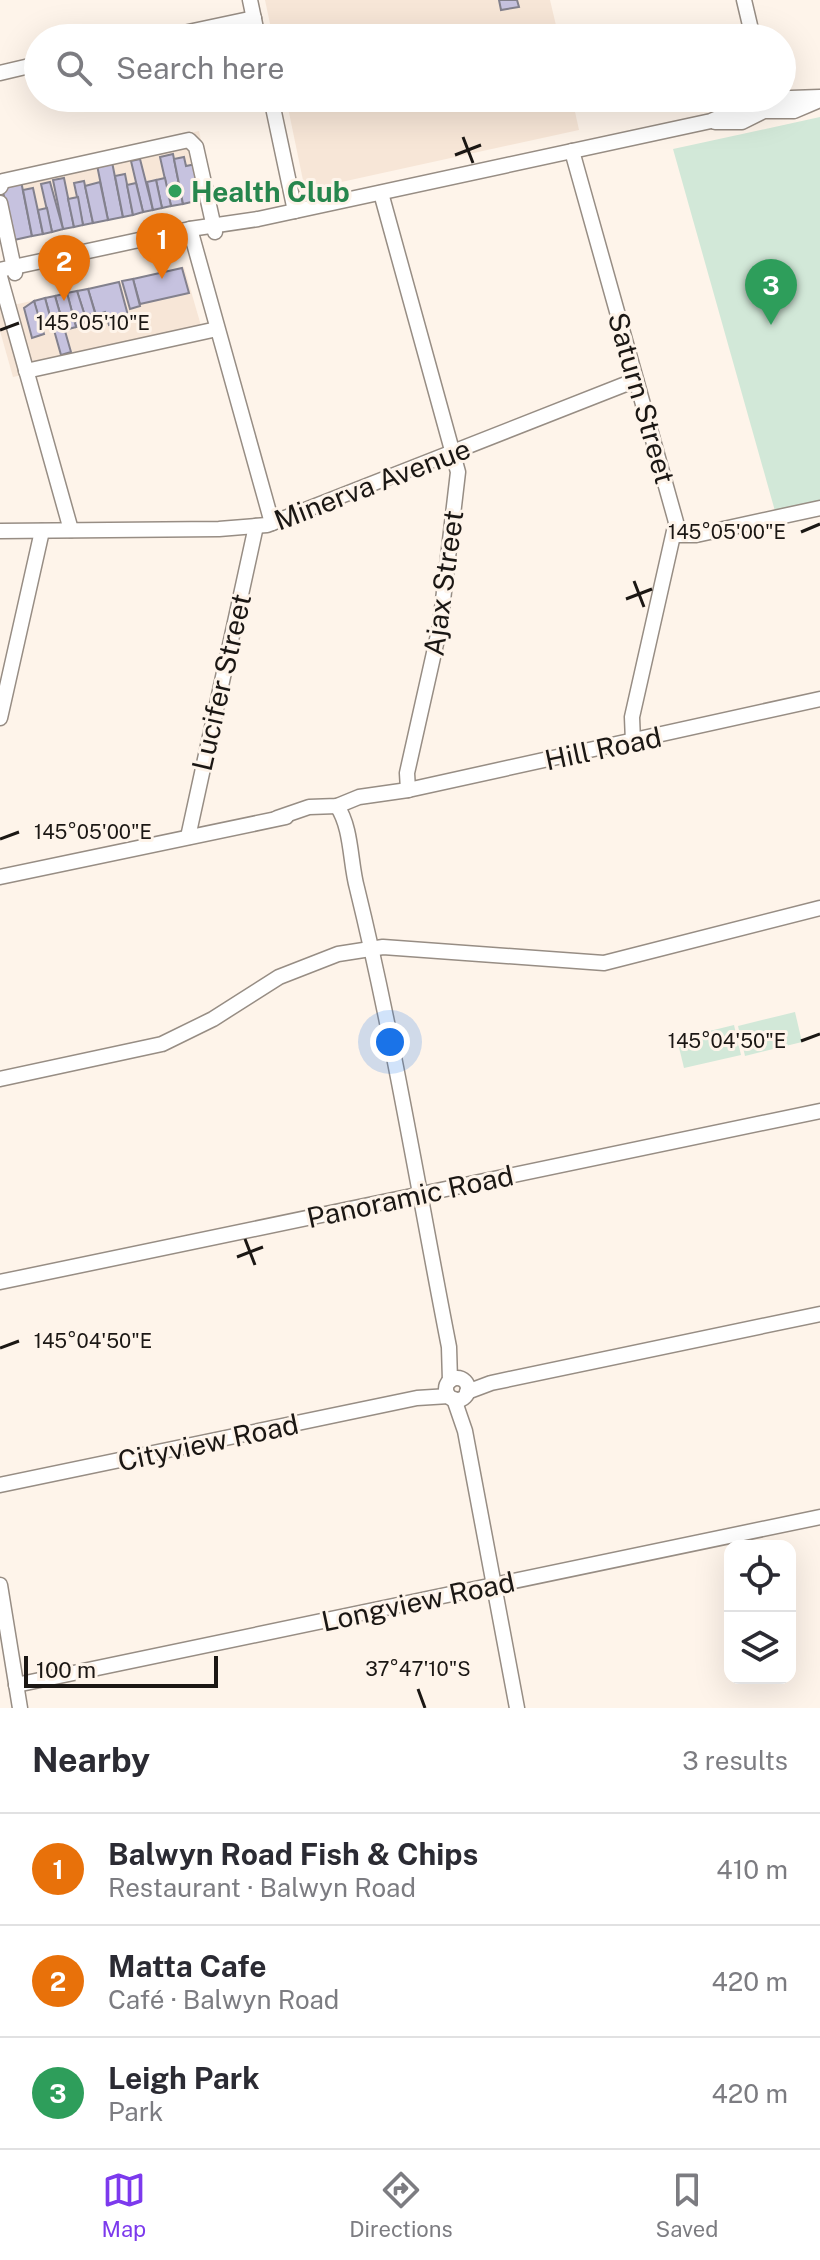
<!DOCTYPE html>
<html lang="en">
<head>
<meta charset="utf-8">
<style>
  body { margin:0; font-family:"Public Sans",sans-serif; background:#f7f7f7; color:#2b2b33 }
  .controls { position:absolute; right:24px; bottom:24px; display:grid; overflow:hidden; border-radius:16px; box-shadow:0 8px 32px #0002 }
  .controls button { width:72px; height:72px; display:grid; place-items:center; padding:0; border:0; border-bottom:2px solid #e1e1e2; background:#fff; color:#2b2b33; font:40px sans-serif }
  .scale { position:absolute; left:24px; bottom:20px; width:194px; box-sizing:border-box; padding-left:8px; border:4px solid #1b1714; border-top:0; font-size:22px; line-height:28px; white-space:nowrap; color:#1b1714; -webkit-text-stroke:6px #fef4ea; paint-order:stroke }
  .you { position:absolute; left:390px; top:1042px; width:28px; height:28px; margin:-20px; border:6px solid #fff; border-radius:50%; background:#1a73e8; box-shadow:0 0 0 12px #1a73e833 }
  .badge { display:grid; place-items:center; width:52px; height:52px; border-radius:50%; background:#7c3aed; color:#fff; font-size:26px; font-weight:700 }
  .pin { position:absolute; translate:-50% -66px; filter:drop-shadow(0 2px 4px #0008) }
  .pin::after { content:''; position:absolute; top:42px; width:28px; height:24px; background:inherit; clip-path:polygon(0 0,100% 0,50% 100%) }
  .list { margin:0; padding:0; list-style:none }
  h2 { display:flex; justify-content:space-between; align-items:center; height:104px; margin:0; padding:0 32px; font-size:34px }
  h2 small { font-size:26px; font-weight:400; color:#7c7c81 }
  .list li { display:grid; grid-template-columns:52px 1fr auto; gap:24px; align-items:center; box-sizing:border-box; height:112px; padding:0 32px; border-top:2px solid #e1e1e2 }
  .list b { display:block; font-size:30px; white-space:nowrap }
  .list p { margin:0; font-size:26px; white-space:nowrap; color:#7c7c81 }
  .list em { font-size:26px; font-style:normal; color:#7c7c81 }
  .icon { flex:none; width:44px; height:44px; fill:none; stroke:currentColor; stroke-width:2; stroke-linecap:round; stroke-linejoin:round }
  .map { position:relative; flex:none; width:820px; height:1708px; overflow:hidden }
  .search { position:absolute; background:#fff; box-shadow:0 8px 32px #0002; left:24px; right:24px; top:24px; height:88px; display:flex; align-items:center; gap:20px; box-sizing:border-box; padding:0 28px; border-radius:44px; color:#7c7c81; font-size:30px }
  .sheet { height:440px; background:#fff }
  nav { display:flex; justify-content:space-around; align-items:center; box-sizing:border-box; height:112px; border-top:2px solid #e1e1e2; background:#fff; font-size:22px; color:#7c7c81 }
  nav a { display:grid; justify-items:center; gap:4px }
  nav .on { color:#7c3aed }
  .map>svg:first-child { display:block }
  .built { fill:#f7e6d7 }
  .green { fill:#d2e8d8 }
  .building { fill:#c6c2df; stroke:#83818d; stroke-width:2 }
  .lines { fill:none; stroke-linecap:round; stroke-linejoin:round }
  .minor-casing { stroke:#978d84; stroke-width:17 }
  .minor { stroke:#fff; stroke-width:14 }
  .ticks { fill:none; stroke:#1b1714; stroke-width:3 }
  .leisure-dot { fill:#2e9e5b; stroke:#fef4ea; stroke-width:3 }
  .labels { text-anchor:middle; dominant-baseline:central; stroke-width:6; stroke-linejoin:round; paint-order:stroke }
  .leisure-label { font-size:28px; font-weight:bold; fill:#27864d; stroke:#fef4ea; text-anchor:start }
  .street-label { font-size:28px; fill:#1b1714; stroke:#fef4ea }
  .ticks-label { font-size:20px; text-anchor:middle; fill:#1b1714; stroke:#fef4ea; stroke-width:6; stroke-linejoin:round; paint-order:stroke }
</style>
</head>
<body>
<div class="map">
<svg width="820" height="1708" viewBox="0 0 820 1708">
  <rect width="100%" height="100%" fill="#fef4ea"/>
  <g class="built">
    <polygon points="265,0 550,0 559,38 273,38"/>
    <polygon points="286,98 572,98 579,130 305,190"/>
    <polygon points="199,131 213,197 2,243 0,174"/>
    <polygon points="184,267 204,336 13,377 0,331 0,308"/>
  </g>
  <g class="green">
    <polygon points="820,117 820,501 775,511 673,149"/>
    <polygon points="795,1012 802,1042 745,1056 738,1026"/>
    <polygon points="734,1025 741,1055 684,1068 677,1039"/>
  </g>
  <g class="building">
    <polygon points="499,0 517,0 519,7 501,10"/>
    <polygon points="173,154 183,204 171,206 160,157"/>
    <polygon points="184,157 186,166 196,164 204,199 183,204 174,159"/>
    <polygon points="140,159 153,210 143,212 131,161"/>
    <polygon points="112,162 123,217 108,220 97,165"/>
    <polygon points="125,174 133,215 123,217 115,176"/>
    <polygon points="64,178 74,227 63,229 53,180"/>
    <polygon points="165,178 171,206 162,208 156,180"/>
    <polygon points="156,180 162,208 153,210 147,182"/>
    <polygon points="21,181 32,236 14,240 3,192 7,184"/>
    <polygon points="84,181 93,223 83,225 74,183"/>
    <polygon points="50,182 63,229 52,232 41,184"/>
    <polygon points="100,182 108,220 93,223 85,186"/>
    <polygon points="136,183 143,212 133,215 127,185"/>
    <polygon points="33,188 43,234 32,236 23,190"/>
    <polygon points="78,197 83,225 74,227 68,199"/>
    <polygon points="47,208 52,232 43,234 38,210"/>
    <polygon points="182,268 189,293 140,304 133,279"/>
    <polygon points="133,279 140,306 130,309 122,281"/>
    <polygon points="119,282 129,319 109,325 105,312 96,315 88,289"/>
    <polygon points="88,289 95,313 85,316 77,291"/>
    <polygon points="77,291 85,316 84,325 76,327 67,293"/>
    <polygon points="67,293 76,327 65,330 55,296"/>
    <polygon points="55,296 71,352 61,355 45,298"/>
    <polygon points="45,298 51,320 40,324 34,301"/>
    <polygon points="34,301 44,334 32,338 24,308"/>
  </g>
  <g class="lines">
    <g class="minor-casing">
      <g id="minor">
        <polyline points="250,0 258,38"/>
        <polyline points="744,0 753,38"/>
        <polyline points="160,38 254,18"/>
        <polyline points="0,73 38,64"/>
        <polyline points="271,98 295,211"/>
        <polyline points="715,122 742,122 764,111 794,111 820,100"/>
        <polyline points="572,151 676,522 632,717 633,742"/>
        <polyline points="0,187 3,181 189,140 196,147 215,232"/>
        <polyline points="381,193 458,472 440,626 407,773 408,790"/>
        <polyline points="0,203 15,273"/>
        <polyline points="190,229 272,523"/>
        <polyline points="0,270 190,229 258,219 711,121 762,99 820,97"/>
        <polyline points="0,277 71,530"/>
        <polyline points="26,371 217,329"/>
        <polyline points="0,531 219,529 267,525 636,380"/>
        <polyline points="674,535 696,535 820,508"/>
        <polyline points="0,718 42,531"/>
        <path d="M337,806C352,828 350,863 357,888C394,1039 419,1194 449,1347L450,1381"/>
        <polyline points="277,818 309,807 337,806 359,797 408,790 820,699"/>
        <polyline points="188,837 256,526"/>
        <polyline points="0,877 286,817"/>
        <polyline points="0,1079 162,1044 213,1019 279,977 338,954 383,947 604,963 820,908"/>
        <polyline points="0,1282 820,1111"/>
        <circle cx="457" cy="1389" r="11"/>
        <polyline points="467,1392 491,1383 820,1314"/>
        <polyline points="454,1399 465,1431 517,1708"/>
        <polyline points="0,1485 417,1398 449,1396"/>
        <polyline points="0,1585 20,1708"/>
        <polyline points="16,1685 820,1517"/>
      </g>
    </g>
    <use href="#minor" class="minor"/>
  </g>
  <path class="ticks" d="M463,137L473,163M455,155L481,145M0,330L19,323M801,532L820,524M634,581L644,607M626,599L652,589M0,839L19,832M801,1041L820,1034M245,1239L255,1265M237,1257L263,1247M0,1348L19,1341M418,1689L425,1708"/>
  <circle class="leisure-dot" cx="175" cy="191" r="8"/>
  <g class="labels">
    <g class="leisure-label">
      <text x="191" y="191">Health Club</text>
    </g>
    <g class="street-label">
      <text transform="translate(642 398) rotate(74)">Saturn Street</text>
      <text transform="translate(372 484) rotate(-21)">Minerva Avenue</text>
      <text transform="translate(443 583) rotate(-82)">Ajax Street</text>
      <text transform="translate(221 682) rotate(-77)">Lucifer Street</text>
      <text transform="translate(603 748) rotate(-12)">Hill Road</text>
      <text transform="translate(410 1196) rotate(-12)">Panoramic Road</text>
      <text transform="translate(208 1442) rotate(-12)">Cityview Road</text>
      <text transform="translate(418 1601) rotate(-12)">Longview Road</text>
    </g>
  </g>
  <g class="ticks-label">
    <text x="93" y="330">145°05'10"E</text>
    <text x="727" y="539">145°05'00"E</text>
    <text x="93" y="839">145°05'00"E</text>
    <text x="727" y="1048">145°04'50"E</text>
    <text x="93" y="1348">145°04'50"E</text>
    <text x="418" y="1676">37°47'10"S</text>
  </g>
</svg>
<div class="controls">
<button><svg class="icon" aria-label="locate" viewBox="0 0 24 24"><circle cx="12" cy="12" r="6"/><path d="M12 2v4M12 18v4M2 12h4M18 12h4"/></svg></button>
<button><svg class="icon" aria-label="layers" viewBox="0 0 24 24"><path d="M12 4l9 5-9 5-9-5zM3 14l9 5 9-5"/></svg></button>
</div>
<div class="scale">100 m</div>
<div class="you"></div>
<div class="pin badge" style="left:162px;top:279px;background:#e8710a">1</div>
<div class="pin badge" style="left:64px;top:301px;background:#e8710a">2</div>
<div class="pin badge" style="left:771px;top:325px;background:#2e9e5b">3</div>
<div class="search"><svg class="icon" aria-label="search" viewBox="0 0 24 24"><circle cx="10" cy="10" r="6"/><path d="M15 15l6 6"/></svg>Search here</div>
</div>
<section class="sheet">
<h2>Nearby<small>3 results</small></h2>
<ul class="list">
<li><span class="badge" style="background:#e8710a">1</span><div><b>Balwyn Road Fish &amp; Chips</b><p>Restaurant · Balwyn Road</p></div><em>410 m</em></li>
<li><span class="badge" style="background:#e8710a">2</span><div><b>Matta Cafe</b><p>Café · Balwyn Road</p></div><em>420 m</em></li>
<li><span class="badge" style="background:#2e9e5b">3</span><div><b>Leigh Park</b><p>Park</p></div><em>420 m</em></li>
</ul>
</section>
<nav>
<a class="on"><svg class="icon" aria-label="map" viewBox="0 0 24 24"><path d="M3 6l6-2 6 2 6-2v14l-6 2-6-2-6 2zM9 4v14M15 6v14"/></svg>Map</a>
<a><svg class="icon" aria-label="directions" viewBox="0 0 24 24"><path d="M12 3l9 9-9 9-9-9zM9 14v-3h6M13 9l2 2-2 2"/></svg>Directions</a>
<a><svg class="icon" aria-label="saved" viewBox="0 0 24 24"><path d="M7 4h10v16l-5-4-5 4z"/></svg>Saved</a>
</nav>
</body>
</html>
